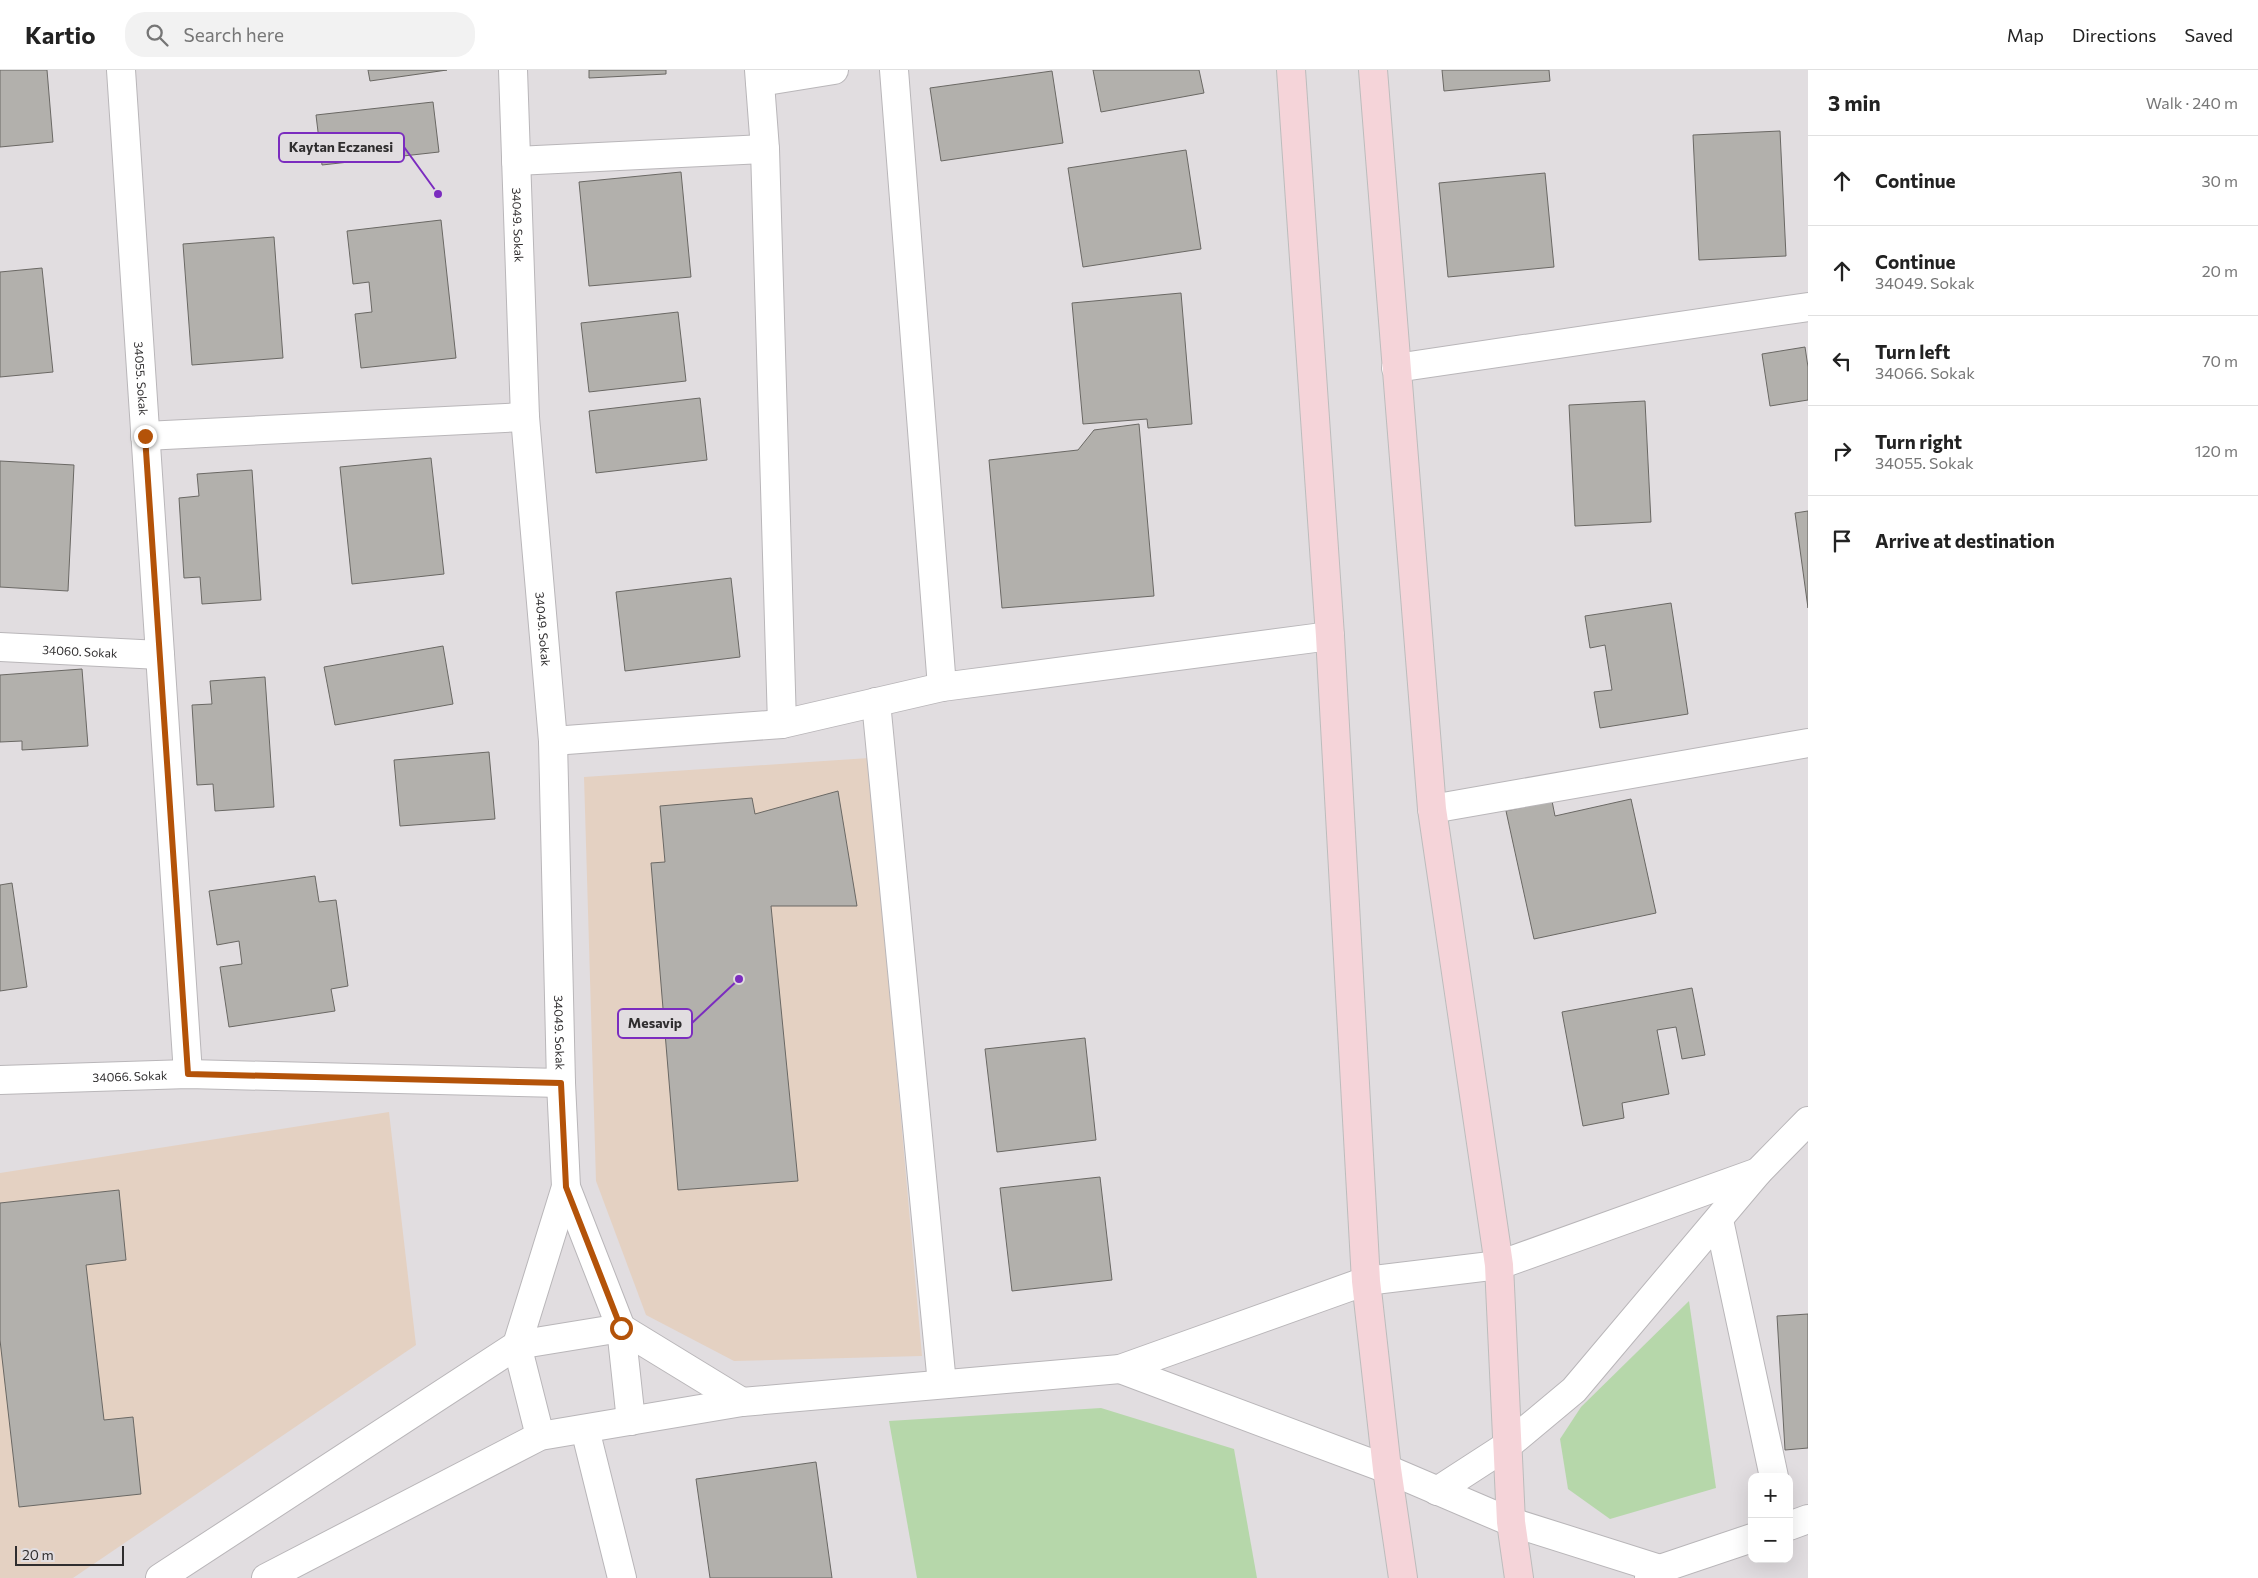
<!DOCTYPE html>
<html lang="en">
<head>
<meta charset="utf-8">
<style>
  body { margin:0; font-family:Commissioner,sans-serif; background:#f2f2f2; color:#222 }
  .controls { position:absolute; right:15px; bottom:15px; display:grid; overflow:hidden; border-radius:10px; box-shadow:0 5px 20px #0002 }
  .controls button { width:45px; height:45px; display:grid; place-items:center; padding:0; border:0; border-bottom:1px solid #e0e0e0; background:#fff; color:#222; font:25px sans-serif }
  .scale { position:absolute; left:15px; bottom:12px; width:109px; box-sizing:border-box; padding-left:5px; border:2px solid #2f2d2e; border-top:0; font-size:14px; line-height:18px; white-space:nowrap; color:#2f2d2e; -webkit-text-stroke:4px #e1dde0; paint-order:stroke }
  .stop { position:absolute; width:15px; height:15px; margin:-11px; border:4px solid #b45309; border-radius:50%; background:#fff }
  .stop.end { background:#b45309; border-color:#fff; box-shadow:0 1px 5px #0008 }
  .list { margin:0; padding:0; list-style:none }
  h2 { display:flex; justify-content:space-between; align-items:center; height:65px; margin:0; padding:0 20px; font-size:21px }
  h2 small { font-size:16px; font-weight:400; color:#767676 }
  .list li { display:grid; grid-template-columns:32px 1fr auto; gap:15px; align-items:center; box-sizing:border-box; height:90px; padding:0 20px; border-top:1px solid #e0e0e0 }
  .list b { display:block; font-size:19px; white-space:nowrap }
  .list p { margin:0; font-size:16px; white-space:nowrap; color:#767676 }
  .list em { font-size:16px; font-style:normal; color:#767676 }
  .icon { flex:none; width:28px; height:28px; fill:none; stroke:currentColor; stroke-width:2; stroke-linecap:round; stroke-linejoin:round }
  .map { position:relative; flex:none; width:1808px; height:1508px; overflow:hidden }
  header { display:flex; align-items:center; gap:30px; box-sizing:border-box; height:70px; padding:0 25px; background:#fff; border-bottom:1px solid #e0e0e0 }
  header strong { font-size:24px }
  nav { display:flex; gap:28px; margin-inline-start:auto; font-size:18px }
  .search { width:350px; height:45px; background:#f2f2f2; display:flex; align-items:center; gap:12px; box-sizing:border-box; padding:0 18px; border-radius:20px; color:#767676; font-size:19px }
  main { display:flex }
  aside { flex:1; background:#fff }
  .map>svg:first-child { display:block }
  .education { fill:#e4d1c2 }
  .green { fill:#b6d7aa }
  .building { fill:#b2b0ac; stroke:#6a6864 }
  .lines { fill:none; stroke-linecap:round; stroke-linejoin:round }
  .minor-casing { stroke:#b9b6b9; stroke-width:30 }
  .major-casing { stroke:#bcbcbc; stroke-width:30 }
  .minor { stroke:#fff; stroke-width:28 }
  .major { stroke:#f5d4d9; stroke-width:28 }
  .route { stroke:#b45309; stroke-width:6 }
  .labels { text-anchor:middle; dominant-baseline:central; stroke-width:4; stroke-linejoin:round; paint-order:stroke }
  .street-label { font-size:12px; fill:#2f2d2e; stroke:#e1dde0 }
  .leader { fill:none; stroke:#7b2cbf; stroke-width:2 }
  .callout-dot { fill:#7b2cbf; stroke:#e1dde0; stroke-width:2 }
  .callout { fill:#e1dde0; stroke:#7b2cbf; stroke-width:2 }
  .callout-label { font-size:14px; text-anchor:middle; font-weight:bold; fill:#2f2d2e }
</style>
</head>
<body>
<header>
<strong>Kartio</strong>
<div class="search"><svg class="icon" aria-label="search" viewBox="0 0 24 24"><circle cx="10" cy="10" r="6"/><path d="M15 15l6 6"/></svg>Search here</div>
<nav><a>Map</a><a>Directions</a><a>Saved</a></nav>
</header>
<main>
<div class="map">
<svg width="1808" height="1508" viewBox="0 0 1808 1508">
  <rect width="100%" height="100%" fill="#e1dde0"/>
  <g class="education">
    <polygon points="869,688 922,1286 734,1291 646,1245 596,1111 584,707"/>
    <polygon points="389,1042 416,1275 73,1508 0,1508 0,1103"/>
  </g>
  <g class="green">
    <polygon points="1689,1231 1716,1418 1610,1449 1568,1419 1560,1369 1581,1337"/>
    <polygon points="1101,1338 1234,1379 1257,1508 917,1508 889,1351"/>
  </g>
  <g class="building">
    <polygon points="0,0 47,0 53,72 0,77"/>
    <polygon points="368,0 447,0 370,11"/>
    <polygon points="589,0 666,0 666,4 589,8"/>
    <polygon points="1093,0 1199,0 1204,23 1101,42"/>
    <polygon points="1442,0 1549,0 1550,11 1444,21"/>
    <polygon points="1052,1 1063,73 941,91 930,18"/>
    <polygon points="433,32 439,82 322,95 316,45"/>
    <polygon points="1780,61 1786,186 1699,190 1693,65"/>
    <polygon points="1186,80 1201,179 1083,197 1068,98"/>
    <polygon points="681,102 691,207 589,216 579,112"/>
    <polygon points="1545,103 1554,197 1448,207 1439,113"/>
    <polygon points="441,150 456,288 361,298 355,244 372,242 369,212 353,214 347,161"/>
    <polygon points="274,167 283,288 192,295 183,174"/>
    <polygon points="42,198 53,302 0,307 0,202"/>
    <polygon points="1181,223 1192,354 1148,358 1147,349 1083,354 1072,233"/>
    <polygon points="678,242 686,311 589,322 581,253"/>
    <polygon points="1805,277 1808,297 1808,330 1770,336 1762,284"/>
    <polygon points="700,328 707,390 596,403 589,341"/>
    <polygon points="1645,331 1651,452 1575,456 1569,335"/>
    <polygon points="1139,354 1154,526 1002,538 989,390 1078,380 1094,360"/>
    <polygon points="431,388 444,504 352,514 340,397"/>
    <polygon points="0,391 74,395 68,521 0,517"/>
    <polygon points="252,400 261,530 202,534 200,507 184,508 179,428 199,426 197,404"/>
    <polygon points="1808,441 1808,538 1795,443"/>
    <polygon points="731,508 740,587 625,601 616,522"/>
    <polygon points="1671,533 1688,644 1600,658 1594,622 1612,620 1605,575 1590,578 1585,546"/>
    <polygon points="443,576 453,634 335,655 324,597"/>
    <polygon points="82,599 88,676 22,680 22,671 0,672 0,605"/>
    <polygon points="265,607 274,737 215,741 213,714 197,715 192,635 212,634 210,611"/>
    <polygon points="489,682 495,749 400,756 394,690"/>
    <polygon points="838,721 857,836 771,836 798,1111 678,1120 651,793 665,792 660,736 752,728 755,744"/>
    <polygon points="1631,729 1656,843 1534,869 1506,741 1552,731 1555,746"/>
    <polygon points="315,806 319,832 336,830 348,916 331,919 335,941 229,957 220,897 242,894 239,871 217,875 209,821"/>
    <polygon points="12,813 27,917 0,921 0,815"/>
    <polygon points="1692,918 1705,985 1682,989 1676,957 1657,960 1669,1024 1622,1033 1624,1048 1583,1056 1562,942"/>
    <polygon points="1085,968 1096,1070 997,1082 985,979"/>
    <polygon points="1100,1107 1112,1210 1012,1221 1000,1118"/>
    <polygon points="119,1120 126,1190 86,1195 104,1350 133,1347 141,1424 19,1437 0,1270 0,1133"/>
    <polygon points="1808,1244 1808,1378 1785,1380 1777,1246"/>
    <polygon points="816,1392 832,1508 710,1508 696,1409"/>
  </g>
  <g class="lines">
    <g class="minor-casing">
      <g id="minor">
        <path id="s1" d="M121,0L188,1004"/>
        <path id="s2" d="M513,0L525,347L553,671L561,1013L566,1117L621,1258L631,1351"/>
        <polyline points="759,0 765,79 782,654"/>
        <polyline points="894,0 942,617"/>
        <polyline points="760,12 834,0"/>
        <polyline points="516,91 765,79"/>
        <polyline points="1396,298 1808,237"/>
        <polyline points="145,366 525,347"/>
        <path id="s3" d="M0,577L160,585"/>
        <polyline points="876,632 942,1314"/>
        <polyline points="553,671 782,654 942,617 1330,566"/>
        <polyline points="1432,739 1808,673"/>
        <path id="s4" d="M0,1010L188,1004L561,1013"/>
        <polyline points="1719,1150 1774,1407"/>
        <polyline points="1120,1299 1387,1399 1511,1452 1660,1499"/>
        <polyline points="585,1359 622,1508"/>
        <polyline points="540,1366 517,1275 566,1117"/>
        <polyline points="1437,1421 1508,1375 1574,1320 1758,1102 1808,1051"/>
        <polyline points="1789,1456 1808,1449"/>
        <polyline points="160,1508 517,1275 621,1258 742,1332"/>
        <polyline points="266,1508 540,1366 742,1332 1120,1299 1366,1211 1499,1195 1758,1102"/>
        <polyline points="1649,1508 1660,1499 1752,1468"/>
      </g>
    </g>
    <g class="major-casing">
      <g id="major">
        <polyline points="1291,0 1330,566 1366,1211 1387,1399 1403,1508"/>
        <polyline points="1373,0 1432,739 1499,1195 1511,1452 1519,1508"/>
      </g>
    </g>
    <use href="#minor" class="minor"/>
    <use href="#major" class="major"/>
  </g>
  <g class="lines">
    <polyline class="route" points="145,366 188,1004 561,1013 566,1117 621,1258"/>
  </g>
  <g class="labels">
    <g class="street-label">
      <text stroke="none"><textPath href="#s2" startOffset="155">34049. Sokak</textPath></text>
      <text stroke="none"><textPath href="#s1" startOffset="309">34055. Sokak</textPath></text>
      <text stroke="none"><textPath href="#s2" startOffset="560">34049. Sokak</textPath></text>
      <text stroke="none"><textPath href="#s3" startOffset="80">34060. Sokak</textPath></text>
      <text stroke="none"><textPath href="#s2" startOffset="964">34049. Sokak</textPath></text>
      <text stroke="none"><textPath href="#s4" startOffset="130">34066. Sokak</textPath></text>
    </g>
  </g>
  <path class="leader" d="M438 124L404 77M739 909L692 953"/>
  <g class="callout-dot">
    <circle cx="438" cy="124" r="5"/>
    <circle cx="739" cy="909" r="5"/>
  </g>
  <g class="callout">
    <rect x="279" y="63" width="125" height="29" rx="5"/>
    <rect x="618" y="939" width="74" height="29" rx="5"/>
  </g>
  <g class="callout-label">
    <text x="341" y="82">Kaytan Eczanesi</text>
    <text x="655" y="958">Mesavip</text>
  </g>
</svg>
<div class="controls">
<button>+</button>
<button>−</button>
</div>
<div class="scale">20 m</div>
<div class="stop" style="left:621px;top:1258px"></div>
<div class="stop end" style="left:145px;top:366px"></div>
</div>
<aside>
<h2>3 min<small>Walk · 240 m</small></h2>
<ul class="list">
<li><svg class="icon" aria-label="ahead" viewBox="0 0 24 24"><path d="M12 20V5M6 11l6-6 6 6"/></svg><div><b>Continue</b></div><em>30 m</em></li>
<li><svg class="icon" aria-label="ahead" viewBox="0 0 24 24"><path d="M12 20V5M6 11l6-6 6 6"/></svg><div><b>Continue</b><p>34049. Sokak</p></div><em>20 m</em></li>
<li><svg class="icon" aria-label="left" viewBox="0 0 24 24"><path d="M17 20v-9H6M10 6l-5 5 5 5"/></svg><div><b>Turn left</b><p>34066. Sokak</p></div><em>70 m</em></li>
<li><svg class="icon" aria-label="right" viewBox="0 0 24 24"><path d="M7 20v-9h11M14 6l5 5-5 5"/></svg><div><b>Turn right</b><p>34055. Sokak</p></div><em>120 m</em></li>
<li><svg class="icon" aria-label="arrive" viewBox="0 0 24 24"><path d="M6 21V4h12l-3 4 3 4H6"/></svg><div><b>Arrive at destination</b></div></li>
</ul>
</aside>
</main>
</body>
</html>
